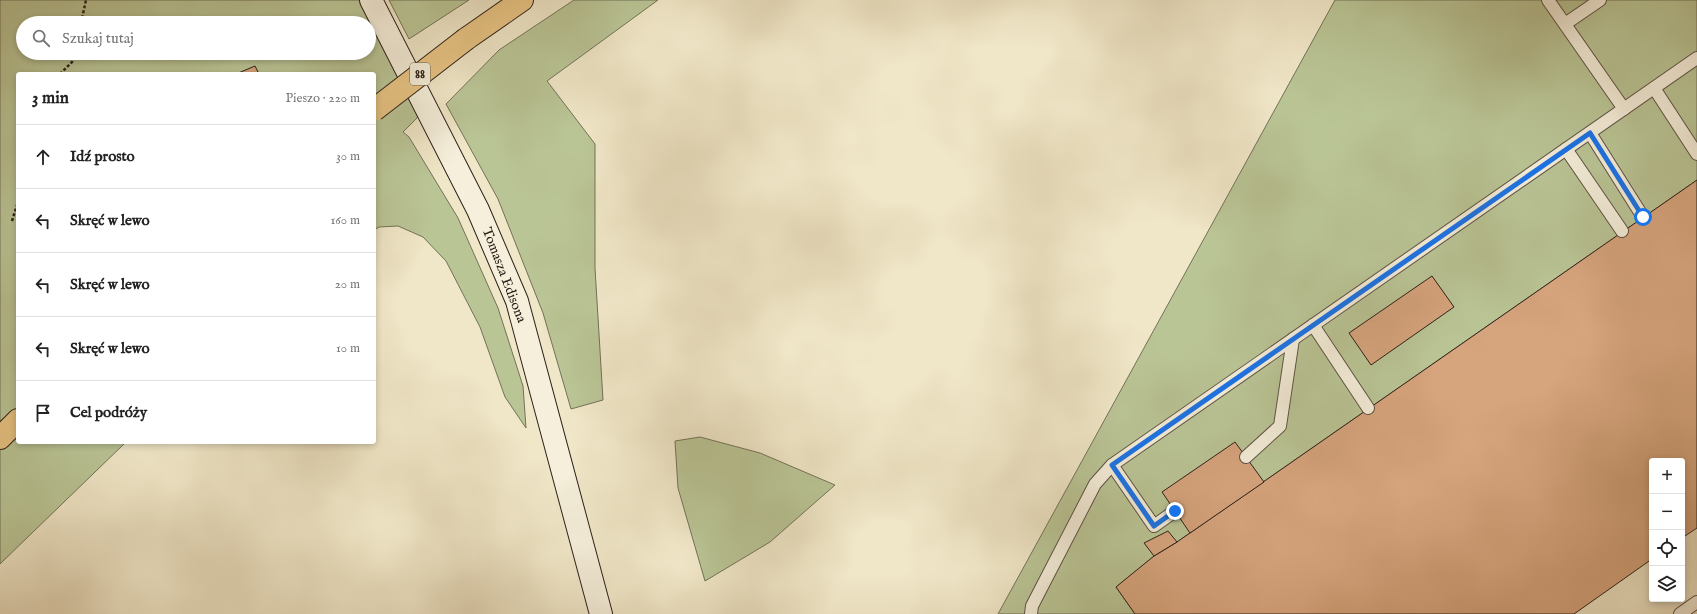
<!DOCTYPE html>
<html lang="pl">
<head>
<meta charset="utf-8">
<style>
  body { margin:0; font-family:"IM FELL English",serif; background:#f6f6f6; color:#222 }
  .controls { position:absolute; right:12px; bottom:12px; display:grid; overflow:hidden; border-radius:4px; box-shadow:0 2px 6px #0003 }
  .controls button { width:36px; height:36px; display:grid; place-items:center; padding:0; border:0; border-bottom:1px solid #e0e0e0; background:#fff; color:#222; font:20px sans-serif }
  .stop { position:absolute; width:12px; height:12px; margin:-9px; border:3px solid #1a73e8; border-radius:50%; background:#fff }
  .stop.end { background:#1a73e8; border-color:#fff; box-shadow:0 1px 4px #0008 }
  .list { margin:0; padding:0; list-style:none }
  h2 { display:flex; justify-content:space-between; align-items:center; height:52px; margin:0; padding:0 16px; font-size:17px }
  h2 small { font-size:13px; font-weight:400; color:#767676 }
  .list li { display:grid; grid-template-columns:26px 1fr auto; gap:12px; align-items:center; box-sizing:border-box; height:64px; padding:0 16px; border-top:1px solid #e0e0e0 }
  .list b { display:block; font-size:15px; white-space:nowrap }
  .list em { font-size:13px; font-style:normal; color:#767676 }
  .icon { flex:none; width:22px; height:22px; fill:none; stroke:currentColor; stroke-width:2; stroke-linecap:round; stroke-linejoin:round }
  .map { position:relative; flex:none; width:1697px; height:614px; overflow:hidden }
  .search { position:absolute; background:#fff; box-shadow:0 2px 6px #0003; left:16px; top:16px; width:360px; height:44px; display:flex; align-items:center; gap:10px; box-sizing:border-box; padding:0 14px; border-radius:22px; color:#767676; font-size:15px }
  .panel { position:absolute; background:#fff; box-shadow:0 2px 6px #0003; left:16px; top:72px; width:360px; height:372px; border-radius:4px }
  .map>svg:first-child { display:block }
  .green { fill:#bac596; stroke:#737258; fill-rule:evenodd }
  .building { fill:#d6a47d; stroke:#2c2019 }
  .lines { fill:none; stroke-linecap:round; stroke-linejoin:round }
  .lane-casing { stroke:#5d5245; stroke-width:14 }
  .secondary-casing { stroke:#2c2019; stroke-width:24 }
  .primary-casing { stroke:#2c2019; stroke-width:24 }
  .path { stroke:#2c2019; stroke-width:2.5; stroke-dasharray:3 2; stroke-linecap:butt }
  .lane { stroke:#f5efdb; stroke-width:12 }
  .secondary { stroke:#f5efdb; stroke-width:22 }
  .primary { stroke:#e8c484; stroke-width:22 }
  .primary-bridge-casing { stroke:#2c2019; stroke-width:24; stroke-linecap:butt }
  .primary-bridge { stroke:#e8c484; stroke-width:22 }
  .route { stroke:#1a73e8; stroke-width:5 }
  .labels { text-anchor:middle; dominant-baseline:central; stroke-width:3; stroke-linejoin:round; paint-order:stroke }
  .shield { fill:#f5efdb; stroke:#685e53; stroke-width:1 }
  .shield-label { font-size:13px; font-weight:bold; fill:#2c2019 }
  .street-label { font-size:14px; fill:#2c2019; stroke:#f5efdb }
</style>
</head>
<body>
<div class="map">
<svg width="1697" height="614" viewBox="0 0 1697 614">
  <rect width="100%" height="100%" fill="#f0e7c8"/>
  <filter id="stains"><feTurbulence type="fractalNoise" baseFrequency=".005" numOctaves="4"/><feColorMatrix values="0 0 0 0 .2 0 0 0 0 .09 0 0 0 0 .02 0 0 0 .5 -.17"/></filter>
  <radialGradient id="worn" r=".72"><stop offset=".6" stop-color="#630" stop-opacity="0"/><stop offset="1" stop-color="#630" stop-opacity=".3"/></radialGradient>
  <g class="green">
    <path d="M0,0H371L424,105L417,118L403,132L409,137L458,218L498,308L523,386L526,428L505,397L480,327L446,261L423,237L398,226L379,227L374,230V74H18V442H126L0,564ZM23,23H369V53H23Z"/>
    <polygon points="389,0 469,0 409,39"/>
    <polygon points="574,0 658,0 547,81 595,144 595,268 603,400 571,409 543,313 498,199 446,104 499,50"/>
    <polygon points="1335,0 1697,0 1697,180 1177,542 1154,556 1116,587 1135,614 998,614"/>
    <polygon points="700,437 760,453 835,485 770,542 705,581 678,488 675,441"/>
  </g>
  <g class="building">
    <polygon points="255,66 259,74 236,74"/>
    <polygon points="1697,180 1697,528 1682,538 1682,461 1652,461 1652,559 1574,614 1135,614 1116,587 1154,556 1177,542"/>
    <polygon points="1432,276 1454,307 1371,365 1349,333"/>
    <polygon points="1235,442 1264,482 1190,533 1162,492"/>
    <polygon points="1168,531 1177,542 1154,556 1144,543"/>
  </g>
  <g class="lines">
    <g class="lane-casing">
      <g id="lane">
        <polyline points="1548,0 1624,109"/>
        <polyline points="1565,24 1600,0"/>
        <polyline points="1654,88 1697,154"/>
        <polyline points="1590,133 1643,217"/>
        <polyline points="1566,149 1622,231"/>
        <polyline points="1313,325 1368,408"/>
        <polyline points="1246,457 1280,426 1293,339"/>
        <polyline points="1112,465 1154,526 1175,511"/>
        <polyline points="1031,614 1032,606 1095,484 1112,465 1697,58"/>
        <polyline points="1680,614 1697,602"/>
      </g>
    </g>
    <g class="secondary-casing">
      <polyline id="secondary" points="371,0 478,210 517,301 601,614"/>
    </g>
    <g class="primary-casing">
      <g id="primary">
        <polyline points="466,39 522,0"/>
        <polyline points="0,438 18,420"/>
      </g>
    </g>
    <g class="path">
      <polyline points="81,23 86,0"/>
      <polyline points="60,74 72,62 74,53"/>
      <polyline points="12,221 18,202"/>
    </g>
    <use href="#lane" class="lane"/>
    <use href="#secondary" class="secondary"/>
    <use href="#primary" class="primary"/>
    <g class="primary-bridge-casing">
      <polyline id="primary-bridge" points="374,110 466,39"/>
    </g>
    <use href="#primary-bridge" class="primary-bridge"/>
  </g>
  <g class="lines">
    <polyline class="route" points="1175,511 1154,526 1112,465 1590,133 1643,217"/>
  </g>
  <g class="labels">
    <rect class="shield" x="410" y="63" width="20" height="22" rx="3"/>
    <g class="shield-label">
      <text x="420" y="74">88</text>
    </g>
    <g class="street-label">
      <text transform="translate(504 275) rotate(69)">Tomasza Edisona</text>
    </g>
  </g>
  <rect width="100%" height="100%" filter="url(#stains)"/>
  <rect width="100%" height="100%" fill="url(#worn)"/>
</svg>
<div class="controls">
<button>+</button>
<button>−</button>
<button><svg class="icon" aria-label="locate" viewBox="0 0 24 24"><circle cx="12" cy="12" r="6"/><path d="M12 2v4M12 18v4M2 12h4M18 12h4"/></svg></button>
<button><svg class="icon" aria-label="layers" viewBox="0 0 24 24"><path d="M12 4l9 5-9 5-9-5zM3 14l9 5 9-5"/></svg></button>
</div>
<div class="stop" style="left:1643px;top:217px"></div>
<div class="stop end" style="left:1175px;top:511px"></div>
<div class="search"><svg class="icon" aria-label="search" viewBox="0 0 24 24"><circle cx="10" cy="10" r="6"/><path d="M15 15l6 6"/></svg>Szukaj tutaj</div>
<section class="panel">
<h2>3 min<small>Pieszo · 220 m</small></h2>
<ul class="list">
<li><svg class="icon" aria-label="ahead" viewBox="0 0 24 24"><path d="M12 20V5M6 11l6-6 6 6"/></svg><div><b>Idź prosto</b></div><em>30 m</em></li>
<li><svg class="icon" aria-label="left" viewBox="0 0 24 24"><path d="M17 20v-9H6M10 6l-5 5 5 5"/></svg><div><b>Skręć w lewo</b></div><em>160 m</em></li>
<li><svg class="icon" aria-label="left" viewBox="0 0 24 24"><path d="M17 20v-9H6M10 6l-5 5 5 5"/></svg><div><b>Skręć w lewo</b></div><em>20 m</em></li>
<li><svg class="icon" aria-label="left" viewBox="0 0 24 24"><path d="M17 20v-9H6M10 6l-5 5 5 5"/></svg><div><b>Skręć w lewo</b></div><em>10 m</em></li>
<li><svg class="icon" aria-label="arrive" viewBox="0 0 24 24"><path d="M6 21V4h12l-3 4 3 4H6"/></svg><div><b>Cel podróży</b></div></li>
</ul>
</section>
</div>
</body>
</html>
